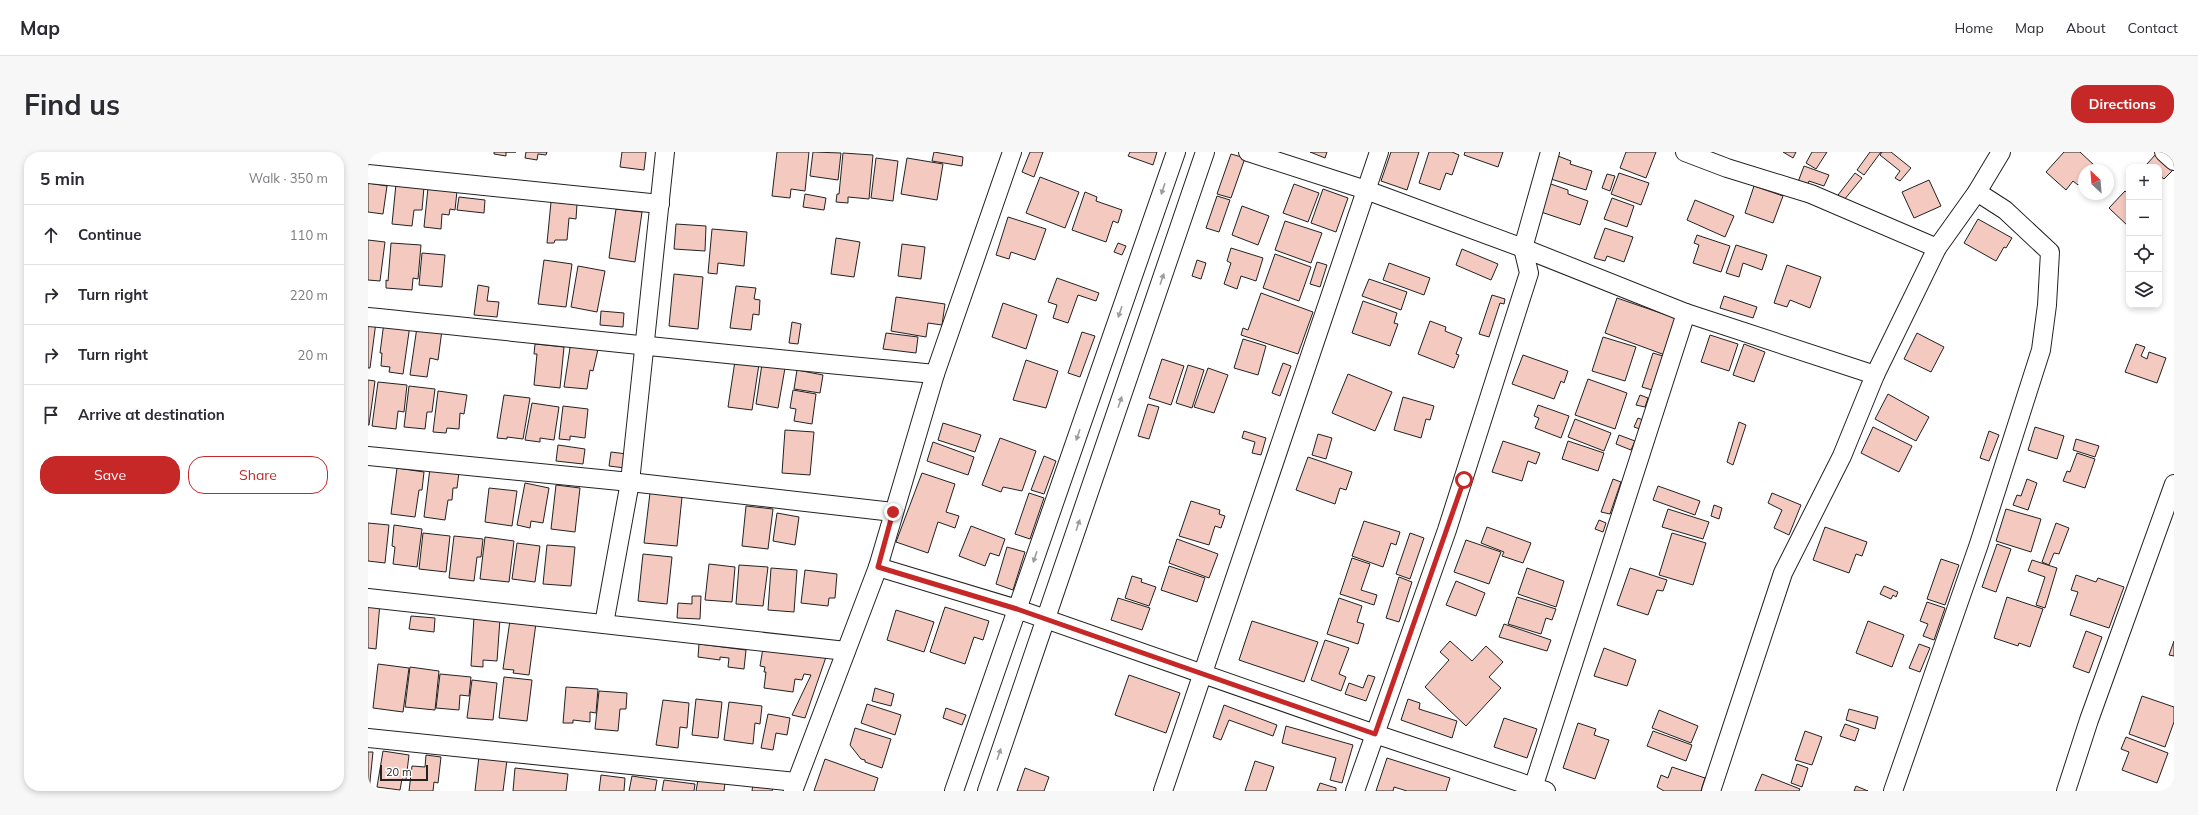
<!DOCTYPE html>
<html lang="en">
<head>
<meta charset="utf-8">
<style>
  body { margin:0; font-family:Mulish,sans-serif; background:#f7f7f7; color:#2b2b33 }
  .controls { position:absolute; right:12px; top:12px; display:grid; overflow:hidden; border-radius:8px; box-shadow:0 2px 6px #0003 }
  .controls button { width:36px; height:36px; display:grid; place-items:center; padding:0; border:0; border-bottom:1px solid #e1e1e2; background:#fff; color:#2b2b33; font:20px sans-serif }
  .compass { position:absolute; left:1710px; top:12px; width:36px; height:36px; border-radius:50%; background:#fff; box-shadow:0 2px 6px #0003; rotate:334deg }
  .scale { position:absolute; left:12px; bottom:10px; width:48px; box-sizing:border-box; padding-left:4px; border:2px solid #222; border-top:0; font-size:11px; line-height:14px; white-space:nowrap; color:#222; -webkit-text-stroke:3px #fff; paint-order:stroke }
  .stop { position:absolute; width:12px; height:12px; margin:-9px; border:3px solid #c62828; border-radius:50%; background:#fff }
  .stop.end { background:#c62828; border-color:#fff; box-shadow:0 1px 4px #0008 }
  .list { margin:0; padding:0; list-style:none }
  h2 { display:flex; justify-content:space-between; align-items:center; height:52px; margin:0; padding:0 16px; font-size:17px }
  h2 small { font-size:13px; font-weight:400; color:#7c7c81 }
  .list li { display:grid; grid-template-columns:26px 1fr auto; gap:12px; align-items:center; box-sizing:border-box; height:60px; padding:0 16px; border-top:1px solid #e1e1e2 }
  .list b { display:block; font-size:15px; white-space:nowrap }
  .list em { font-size:13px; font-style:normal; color:#7c7c81 }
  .actions { display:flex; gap:8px; padding:12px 16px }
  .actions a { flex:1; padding:9px 0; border:1px solid #c62828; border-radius:16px; text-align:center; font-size:14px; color:#c62828 }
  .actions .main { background:#c62828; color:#fff }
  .icon { flex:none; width:22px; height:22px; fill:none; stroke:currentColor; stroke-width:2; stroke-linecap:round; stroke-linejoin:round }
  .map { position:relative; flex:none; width:1806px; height:639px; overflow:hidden; border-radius:16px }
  header { display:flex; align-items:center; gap:24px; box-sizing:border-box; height:56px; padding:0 20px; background:#fff; border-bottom:1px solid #e1e1e2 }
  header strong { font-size:19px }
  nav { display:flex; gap:22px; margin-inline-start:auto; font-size:14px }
  .intro { display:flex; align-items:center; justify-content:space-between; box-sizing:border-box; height:96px; padding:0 24px }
  h1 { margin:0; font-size:28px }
  .button { padding:10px 18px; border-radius:16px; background:#c62828; color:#fff; font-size:14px; font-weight:700 }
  main { display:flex; gap:24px; padding:0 24px }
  aside { flex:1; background:#fff; border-radius:16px; box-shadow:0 2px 6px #0003 }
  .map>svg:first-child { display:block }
  .building { fill:#f3c9c0; stroke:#222 }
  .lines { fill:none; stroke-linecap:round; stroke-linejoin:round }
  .minor-casing { stroke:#222; stroke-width:20 }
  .minor { stroke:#fff; stroke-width:18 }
  .oneway { fill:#9c9c9c }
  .route { stroke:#c62828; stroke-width:5 }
</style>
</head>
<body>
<header>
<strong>Map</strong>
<nav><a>Home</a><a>Map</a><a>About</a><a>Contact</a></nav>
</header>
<div class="intro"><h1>Find us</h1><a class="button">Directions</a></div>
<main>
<aside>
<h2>5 min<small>Walk · 350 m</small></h2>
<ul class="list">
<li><svg class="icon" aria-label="ahead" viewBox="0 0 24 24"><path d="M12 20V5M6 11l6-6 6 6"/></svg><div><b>Continue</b></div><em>110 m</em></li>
<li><svg class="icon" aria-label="right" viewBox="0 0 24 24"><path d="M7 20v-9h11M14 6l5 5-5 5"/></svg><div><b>Turn right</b></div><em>220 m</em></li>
<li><svg class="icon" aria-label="right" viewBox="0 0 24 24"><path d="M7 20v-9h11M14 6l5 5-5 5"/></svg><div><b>Turn right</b></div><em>20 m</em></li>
<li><svg class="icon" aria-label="arrive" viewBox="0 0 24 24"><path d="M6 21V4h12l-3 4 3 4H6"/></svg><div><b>Arrive at destination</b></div></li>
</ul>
<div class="actions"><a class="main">Save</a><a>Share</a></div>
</aside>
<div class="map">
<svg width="1806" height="639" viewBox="0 0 1806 639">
  <rect width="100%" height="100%" fill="#fff"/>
  <g class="building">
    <polygon points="126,0 148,0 138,0 138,4 126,2"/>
    <polygon points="158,0 179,0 178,3 170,2 169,8 157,6"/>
    <polygon points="254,0 278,0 276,18 252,15"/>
    <polygon points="409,0 441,0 437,39 423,37 422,46 404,44"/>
    <polygon points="445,0 473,1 470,28 442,24"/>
    <polygon points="566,0 595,5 594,14 564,9"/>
    <polygon points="662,0 675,0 666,25 654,20"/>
    <polygon points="762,0 789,0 785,13 760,4"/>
    <polygon points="942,0 959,0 957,6"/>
    <polygon points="1023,0 1051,0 1039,38 1013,29"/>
    <polygon points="1061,0 1084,0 1091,3 1084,23 1078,21 1072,38 1051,31"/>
    <polygon points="1097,0 1135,0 1130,15 1096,3"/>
    <polygon points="1258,0 1288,0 1278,26 1252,16"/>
    <polygon points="1415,0 1428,0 1425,6"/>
    <polygon points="1444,0 1459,0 1448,17 1438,11"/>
    <polygon points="1502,0 1513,0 1496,23 1489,18"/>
    <polygon points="1514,0 1523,0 1543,16 1532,29 1527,26 1532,19 1512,3"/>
    <polygon points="1696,0 1712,0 1727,14 1724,18 1716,18 1716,27 1710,33 1705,29 1698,38 1678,20"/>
    <polygon points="475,1 505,3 501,47 480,45 480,51 468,50 469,42 471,42"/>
    <polygon points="863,2 877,6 863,46 849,42"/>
    <polygon points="1788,2 1805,18 1796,27 1791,23 1791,15 1782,15 1779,12"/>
    <polygon points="1190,4 1203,9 1202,12 1224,19 1218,38 1183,27"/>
    <polygon points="508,6 530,9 525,49 503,46"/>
    <polygon points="539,6 575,12 569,48 533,42"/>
    <polygon points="1436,14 1461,23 1456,34 1441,29 1439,34 1430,30"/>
    <polygon points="1251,21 1281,31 1273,53 1243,42"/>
    <polygon points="1487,21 1494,26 1476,48 1470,43"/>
    <polygon points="1239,22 1247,24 1242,39 1234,36"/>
    <polygon points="672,25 711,40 697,76 658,61"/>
    <polygon points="1561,28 1573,54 1546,66 1534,40"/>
    <polygon points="0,31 19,34 15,62 0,60"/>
    <polygon points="1180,31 1200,38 1200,42 1220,49 1212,73 1170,59"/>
    <polygon points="28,32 56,35 54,58 46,58 44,74 24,72"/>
    <polygon points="926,32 951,41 940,70 915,61"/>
    <polygon points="1386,34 1415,44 1405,71 1377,61"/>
    <polygon points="60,36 89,39 87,58 82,57 81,63 74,62 73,77 56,75"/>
    <polygon points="955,37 980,46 968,80 943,71"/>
    <polygon points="1757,39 1761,42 1761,75 1741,56"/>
    <polygon points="717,40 729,45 728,49 754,58 750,71 745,69 738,90 704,78"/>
    <polygon points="437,42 458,46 456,58 435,55"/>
    <polygon points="849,44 862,48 851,80 838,76"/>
    <polygon points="91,45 117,48 116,61 89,58"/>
    <polygon points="1244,46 1266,54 1259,75 1236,67"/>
    <polygon points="1327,48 1366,64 1357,85 1319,68"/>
    <polygon points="183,50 209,52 208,67 201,66 199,88 187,88 186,91 179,91"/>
    <polygon points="874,54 901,64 890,93 864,83"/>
    <polygon points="248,57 274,60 267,110 241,106"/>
    <polygon points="640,65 678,77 667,108 643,100 641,107 628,103"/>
    <polygon points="1610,67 1644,86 1638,96 1636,95 1628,109 1596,91"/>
    <polygon points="917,69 954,81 943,111 907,98"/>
    <polygon points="308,72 338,74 337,99 306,97"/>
    <polygon points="1237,76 1265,85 1256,110 1239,104 1237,109 1226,106"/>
    <polygon points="344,77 379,80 376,114 350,111 349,122 340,121"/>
    <polygon points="1329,83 1362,94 1353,120 1325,111 1331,93 1326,91"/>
    <polygon points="468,86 492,90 486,125 463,122"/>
    <polygon points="0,88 17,90 12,129 0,128"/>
    <polygon points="23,91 53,93 50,127 45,126 44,138 18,136 18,128 20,129"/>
    <polygon points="750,91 758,94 754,103 746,100"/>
    <polygon points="534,92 557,95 553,127 530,124"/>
    <polygon points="1368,93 1399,103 1394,118 1375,111 1371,125 1358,121"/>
    <polygon points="863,96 895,106 888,129 873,124 869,137 856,132 863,111 859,109"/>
    <polygon points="1094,97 1130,112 1123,128 1088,113"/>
    <polygon points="54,101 77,103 74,135 51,133"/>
    <polygon points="907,102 943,115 931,149 895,136"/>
    <polygon points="176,108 204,112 198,155 170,152"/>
    <polygon points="829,108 838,111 833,127 824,124"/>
    <polygon points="949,110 959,113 952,135 942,132"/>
    <polygon points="1021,111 1062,126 1056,143 1015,128"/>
    <polygon points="1419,113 1453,125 1442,156 1422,148 1419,155 1406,151"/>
    <polygon points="210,114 237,119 229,160 203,155"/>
    <polygon points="306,122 335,125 330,177 301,174"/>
    <polygon points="689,126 731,141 728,149 710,143 700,171 685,166 689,153 680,150"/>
    <polygon points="1001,127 1039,140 1033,158 994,144"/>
    <polygon points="110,133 121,135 119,149 131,150 129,165 106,163"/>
    <polygon points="368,134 388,136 386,147 392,148 391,163 385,162 383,178 362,176"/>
    <polygon points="893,141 945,160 930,202 873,183 875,176 880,178"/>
    <polygon points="1124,143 1137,147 1136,152 1132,151 1121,185 1111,182"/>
    <polygon points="1356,144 1389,155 1385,166 1352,156"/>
    <polygon points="528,145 577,152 574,173 560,171 558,185 523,179"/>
    <polygon points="1249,146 1310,167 1297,203 1237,181"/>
    <polygon points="995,149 1029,161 1026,171 1030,172 1022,194 984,181"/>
    <polygon points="635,151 669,163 658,197 624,185"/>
    <polygon points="233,159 256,161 255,175 232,173"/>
    <polygon points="0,169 8,170 2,216 0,216"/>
    <polygon points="1062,169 1078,175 1077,179 1094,186 1088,202 1091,203 1086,216 1050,202"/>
    <polygon points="16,170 42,173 35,222 21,220 22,215 13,214 14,201 12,201"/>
    <polygon points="424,170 433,172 430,192 421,191"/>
    <polygon points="49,175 74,178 70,208 62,206 59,225 42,223"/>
    <polygon points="714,180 727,184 712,225 700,221"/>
    <polygon points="518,181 550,185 548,201 515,197"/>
    <polygon points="1549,181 1576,195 1563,220 1536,207"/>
    <polygon points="1342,183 1370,192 1361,219 1333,210"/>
    <polygon points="1235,185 1268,195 1257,229 1224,219"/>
    <polygon points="875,187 898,194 890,223 866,216"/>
    <polygon points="203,189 231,193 225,219 222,218 219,237 196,235"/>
    <polygon points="167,192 196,195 192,236 166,233 169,202 166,202"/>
    <polygon points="1376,192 1397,200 1386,230 1365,223"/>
    <polygon points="1768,192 1777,195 1773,204 1779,207 1781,200 1798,206 1789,231 1757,220"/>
    <polygon points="1285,201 1295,204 1284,238 1274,235"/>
    <polygon points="1155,203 1200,219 1196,231 1193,229 1186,247 1144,232"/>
    <polygon points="794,207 816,214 803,253 781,246"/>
    <polygon points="658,208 690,219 678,256 645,248"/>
    <polygon points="367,209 391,212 384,258 360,255"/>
    <polygon points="915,211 923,214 912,244 904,241"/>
    <polygon points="394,212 417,216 410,256 388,252"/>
    <polygon points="820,213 836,218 824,256 808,251"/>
    <polygon points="840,216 860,223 846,261 826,255"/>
    <polygon points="429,218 455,223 452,241 426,237"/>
    <polygon points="980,222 1024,240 1007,279 964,261"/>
    <polygon points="1220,227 1259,241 1247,277 1207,263"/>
    <polygon points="0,228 7,229 1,273 0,273"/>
    <polygon points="10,230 39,233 36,260 30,259 28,277 4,274"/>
    <polygon points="41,234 67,237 64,260 59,260 57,277 36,275"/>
    <polygon points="425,238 448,242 444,272 426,269 428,257 422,256"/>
    <polygon points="70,239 99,243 96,262 92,261 91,277 79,276 78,281 65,280"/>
    <polygon points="1520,242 1561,265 1548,289 1507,267"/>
    <polygon points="136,243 162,246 155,287 139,285 139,287 129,286"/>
    <polygon points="1272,243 1280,246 1277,255 1268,253"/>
    <polygon points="1035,245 1066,254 1062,268 1058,267 1053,286 1026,278"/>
    <polygon points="164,251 191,255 186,288 172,286 172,290 157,288"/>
    <polygon points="780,252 791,255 781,287 770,284"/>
    <polygon points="1170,253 1201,264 1193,286 1167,276 1171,266 1166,264"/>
    <polygon points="195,254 220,257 217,286 202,284 202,288 191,287"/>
    <polygon points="1270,266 1275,268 1272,277 1266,275"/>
    <polygon points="1207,267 1243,281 1236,299 1200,285"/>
    <polygon points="1371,270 1378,273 1365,313 1359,310"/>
    <polygon points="575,271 613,283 607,300 570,288"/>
    <polygon points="1505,275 1544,294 1531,320 1493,301"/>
    <polygon points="1667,275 1696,284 1689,307 1660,298"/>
    <polygon points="417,278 446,280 442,323 414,321"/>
    <polygon points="876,279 898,286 893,303 884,301 887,290 874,286"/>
    <polygon points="1621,279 1631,283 1621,309 1612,306"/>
    <polygon points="950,282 964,286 958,307 944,303"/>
    <polygon points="1251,283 1267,289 1263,298 1248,292"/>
    <polygon points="632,286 668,299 654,339 635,335 633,340 614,333"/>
    <polygon points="1708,287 1731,294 1727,305 1705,298"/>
    <polygon points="1135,289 1172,301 1168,312 1160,309 1154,329 1124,320"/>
    <polygon points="1200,289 1236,301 1230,319 1194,307"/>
    <polygon points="565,290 606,305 600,323 559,309"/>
    <polygon points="190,293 217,297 215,312 188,309"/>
    <polygon points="243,300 259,302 257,316 241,314"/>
    <polygon points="1709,301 1727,307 1717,336 1695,329 1699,319 1702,320"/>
    <polygon points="676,304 688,309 676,342 663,338"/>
    <polygon points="940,305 984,320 978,338 972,336 967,352 928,338"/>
    <polygon points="29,316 56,320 54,338 51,338 47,365 23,362"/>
    <polygon points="62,316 91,320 89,336 85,336 84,348 80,348 77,368 56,365"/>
    <polygon points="554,321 587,332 578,360 591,364 587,376 570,370 560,401 528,390"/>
    <polygon points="1245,327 1253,330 1242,362 1233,360"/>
    <polygon points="1659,327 1669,331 1660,358 1645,353 1649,343 1653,344"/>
    <polygon points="157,331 181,336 175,371 163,369 162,376 149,373"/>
    <polygon points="188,333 212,336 207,380 183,377"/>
    <polygon points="1290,334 1332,349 1327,363 1285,348"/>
    <polygon points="121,336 149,339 144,374 117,370"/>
    <polygon points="282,341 314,345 309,394 276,391"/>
    <polygon points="661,341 676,346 662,387 647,382"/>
    <polygon points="1404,341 1433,353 1421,383 1406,376 1414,358 1400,351"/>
    <polygon points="823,349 852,358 851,362 857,364 853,376 847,374 841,393 811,384"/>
    <polygon points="1346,353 1354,356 1351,367 1343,364"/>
    <polygon points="378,354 405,357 400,397 374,394"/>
    <polygon points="1300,357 1341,370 1335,387 1294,375"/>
    <polygon points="1638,357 1673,367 1663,400 1628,389"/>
    <polygon points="409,361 431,365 427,393 405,389"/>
    <polygon points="1231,368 1238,371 1235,380 1227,377"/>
    <polygon points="996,369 1032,380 1028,393 1023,391 1015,415 984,404"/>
    <polygon points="0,371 21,373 17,411 0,409"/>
    <polygon points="1688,371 1701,376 1691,402 1686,401 1681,413 1674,410"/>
    <polygon points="26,373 54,377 49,415 25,412 27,395 24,394"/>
    <polygon points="603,374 637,387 631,404 622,401 617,414 591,404"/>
    <polygon points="1119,375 1163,391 1155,411 1134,404 1136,400 1113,391"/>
    <polygon points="1457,375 1499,390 1494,404 1488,402 1481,421 1445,408"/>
    <polygon points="55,381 82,384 78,420 51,417"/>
    <polygon points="1042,381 1056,386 1042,427 1028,422"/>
    <polygon points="1304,381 1338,391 1325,433 1291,423"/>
    <polygon points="86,384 115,387 113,405 109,405 106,429 81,426"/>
    <polygon points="117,385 146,389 141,430 112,427"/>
    <polygon points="809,387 850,402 841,426 801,411"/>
    <polygon points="1098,388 1133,400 1121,432 1086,420"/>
    <polygon points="149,391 172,394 167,430 144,427"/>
    <polygon points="1629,392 1643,397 1628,440 1614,435"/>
    <polygon points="179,393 207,395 203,434 175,432"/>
    <polygon points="639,395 657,400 645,438 628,432"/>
    <polygon points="275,402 304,405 299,452 270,449"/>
    <polygon points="984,406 1002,412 993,438 1009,443 1006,453 972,442"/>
    <polygon points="1573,407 1591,413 1577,453 1559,447"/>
    <polygon points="1664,408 1689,416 1677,456 1668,453 1677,425 1660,419"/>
    <polygon points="341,412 367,415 364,450 337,448"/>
    <polygon points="371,413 400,415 395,454 368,452"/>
    <polygon points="801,414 837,426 829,450 793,438"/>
    <polygon points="403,416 429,418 426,460 400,458"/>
    <polygon points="1159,416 1196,429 1188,455 1150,442"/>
    <polygon points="1262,416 1299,428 1295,439 1289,438 1280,463 1249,453"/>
    <polygon points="437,418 469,422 467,446 461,446 460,454 433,451"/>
    <polygon points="1708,423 1728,430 1730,426 1756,435 1741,476 1702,463 1710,440 1703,438"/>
    <polygon points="764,424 774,427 773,430 788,435 781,454 757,446"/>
    <polygon points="1031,425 1044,430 1031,470 1018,466"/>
    <polygon points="1088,429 1117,441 1108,464 1078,453"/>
    <polygon points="1516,434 1530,440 1528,445 1525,443 1523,447 1512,442"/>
    <polygon points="324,444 333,444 332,467 309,466 310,451 324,452"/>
    <polygon points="1149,445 1188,457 1184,468 1178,466 1173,482 1140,472"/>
    <polygon points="1639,445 1675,457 1662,495 1651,491 1650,494 1626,486"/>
    <polygon points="750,446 782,456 774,478 743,468"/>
    <polygon points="971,446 994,454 989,470 996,472 990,492 959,482"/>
    <polygon points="0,450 12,451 8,497 0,496"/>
    <polygon points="1559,450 1577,456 1566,488 1555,484 1560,472 1552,469"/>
    <polygon points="577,455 621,469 615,488 606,485 597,512 562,500"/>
    <polygon points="528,458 566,470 556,500 519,488"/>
    <polygon points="43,464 67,466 66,480 41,477"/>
    <polygon points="106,465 132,467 129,509 115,508 115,515 103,514"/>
    <polygon points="142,468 168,471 161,523 145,521 146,518 135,517"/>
    <polygon points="884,469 950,490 936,530 871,508"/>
    <polygon points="1500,469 1536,483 1524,515 1488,501"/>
    <polygon points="1136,472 1183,488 1179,499 1131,485"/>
    <polygon points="1718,479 1734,485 1721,521 1705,515"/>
    <polygon points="957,488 981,496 971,522 978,525 973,539 943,528"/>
    <polygon points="1082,489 1104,509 1118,494 1135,510 1121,525 1133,536 1098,574 1057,535 1081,508 1072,500"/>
    <polygon points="1806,489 1806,504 1801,503"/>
    <polygon points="331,492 378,498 376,517 360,515 361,506 352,505 352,508 330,505"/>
    <polygon points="1551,492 1562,496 1552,520 1541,516"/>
    <polygon points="395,496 458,505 437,566 424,563 443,523 436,522 434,528 427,527 425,540 396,536 398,520 396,520 397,515 392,514"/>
    <polygon points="1236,496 1268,508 1259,534 1226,524"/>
    <polygon points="10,512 41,516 35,560 5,556"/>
    <polygon points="42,515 71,519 67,558 37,555"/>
    <polygon points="72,522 103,525 101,544 92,543 91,558 68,556"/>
    <polygon points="761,523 812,541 798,581 747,563"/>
    <polygon points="1000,523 1007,525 998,549 977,542 981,531 995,536"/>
    <polygon points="136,525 164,528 159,569 131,566"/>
    <polygon points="104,528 129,531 125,568 99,566"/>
    <polygon points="198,535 230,537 228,561 222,560 222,570 205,568 205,571 195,571"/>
    <polygon points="507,536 526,542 523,554 504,549"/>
    <polygon points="231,539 259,541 258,557 252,557 250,579 227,577"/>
    <polygon points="1774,544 1806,555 1806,570 1797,595 1761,582"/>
    <polygon points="328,547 354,550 350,586 324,583"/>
    <polygon points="1040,547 1052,551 1051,557 1089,569 1084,586 1033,568"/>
    <polygon points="295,548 321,551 319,576 312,575 310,596 288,593"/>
    <polygon points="361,550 394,554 392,572 387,571 385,592 356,588"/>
    <polygon points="499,552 533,563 527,583 493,571"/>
    <polygon points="856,553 909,573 905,584 861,568 853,588 845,585"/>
    <polygon points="578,556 598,563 594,573 575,566"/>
    <polygon points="1481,557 1510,565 1507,577 1478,568"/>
    <polygon points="1291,558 1330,574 1323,591 1284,576"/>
    <polygon points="400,562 422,566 419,583 408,581 405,598 393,596"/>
    <polygon points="1136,566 1169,577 1159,606 1126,595"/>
    <polygon points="1210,571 1228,577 1226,583 1241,588 1227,627 1195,616"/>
    <polygon points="1477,572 1491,577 1487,589 1472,584"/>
    <polygon points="918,574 985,593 974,631 962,628 968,606 914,591"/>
    <polygon points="487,576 523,587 514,616 497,610 497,608 493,607 482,593"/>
    <polygon points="1285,579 1324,593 1318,609 1279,594"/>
    <polygon points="1437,579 1454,585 1444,613 1427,608"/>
    <polygon points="1758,585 1800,601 1789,631 1754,618 1761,600 1753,597"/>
    <polygon points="15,599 41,603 38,628 34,627 32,638 9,635"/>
    <polygon points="0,600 5,600 1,639 0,639"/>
    <polygon points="58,603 73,605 70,631 66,630 65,639 41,639 44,614 57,615"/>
    <polygon points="111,604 139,608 135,639 107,639"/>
    <polygon points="1019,606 1082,626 1078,639 1039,639 1026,635 1025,639 1008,639"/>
    <polygon points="457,607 510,626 506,639 446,639"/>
    <polygon points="887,609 906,615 898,639 877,639"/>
    <polygon points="1429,612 1440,616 1434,635 1423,631"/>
    <polygon points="1304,615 1337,626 1333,639 1296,639 1289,635 1293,623 1300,626"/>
    <polygon points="147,616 200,622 198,639 145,639"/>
    <polygon points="657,616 681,625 676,639 649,639"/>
    <polygon points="1394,622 1432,637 1431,639 1387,639"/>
    <polygon points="233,623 257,626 256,639 231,639"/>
    <polygon points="264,624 289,628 287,639 261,639"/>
    <polygon points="296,628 327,632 326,639 294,639"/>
    <polygon points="330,628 357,631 356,639 328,639"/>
    <polygon points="952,631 968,636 968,639 949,639"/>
    <polygon points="385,632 405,636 404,639 384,639"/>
    <polygon points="1488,634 1500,639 1486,639"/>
  </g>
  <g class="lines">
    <g class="minor-casing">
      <g id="minor">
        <polyline points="880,0 998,38 1155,96 1318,161 1507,223"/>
        <polyline points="1317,0 1359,16 1443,42 1569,96"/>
        <polyline points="1796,0 1806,9"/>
        <polyline points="0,22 292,52"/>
        <path d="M0,165C189,184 378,205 567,222"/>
        <polyline points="0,304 262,330 525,360"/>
        <polyline points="510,415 649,457 1007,582 1178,639"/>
        <polyline points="0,446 478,499"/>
        <polyline points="236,472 262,330 297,0"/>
        <polyline points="0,586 428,630"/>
        <polyline points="425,639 510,415 567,222 644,0"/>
        <polyline points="586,639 808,0"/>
        <polyline points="619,639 837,0"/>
        <polyline points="795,639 1011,0"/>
        <polyline points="987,639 1079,378 1161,121 1155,96 1182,0"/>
        <polyline points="1164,639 1318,161"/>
        <polyline points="1343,639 1415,421 1474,304 1507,223 1569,96 1609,40 1633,0"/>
        <polyline points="1525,639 1611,392 1673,198 1679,153 1682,100 1637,58 1609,40"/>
        <polyline points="1698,639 1721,568 1806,332"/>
      </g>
    </g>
    <use href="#minor" class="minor"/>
  </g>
  <defs><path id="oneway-solid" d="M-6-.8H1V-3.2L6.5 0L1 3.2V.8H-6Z"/></defs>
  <g class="oneway">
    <use href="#oneway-solid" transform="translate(795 37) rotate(109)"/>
    <use href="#oneway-solid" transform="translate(794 127) rotate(-71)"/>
    <use href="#oneway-solid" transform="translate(752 160) rotate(109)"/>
    <use href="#oneway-solid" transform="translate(752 250) rotate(-71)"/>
    <use href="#oneway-solid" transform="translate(710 283) rotate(109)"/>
    <use href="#oneway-solid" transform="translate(710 373) rotate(-71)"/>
    <use href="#oneway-solid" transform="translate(667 405) rotate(109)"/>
    <use href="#oneway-solid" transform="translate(631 602) rotate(-71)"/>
  </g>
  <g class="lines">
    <polyline class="route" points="525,360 510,415 649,457 1007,582 1096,328"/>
  </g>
</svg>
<div class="controls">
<button>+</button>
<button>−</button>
<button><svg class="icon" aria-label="locate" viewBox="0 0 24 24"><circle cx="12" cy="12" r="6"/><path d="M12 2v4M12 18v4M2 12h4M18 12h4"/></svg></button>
<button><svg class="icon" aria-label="layers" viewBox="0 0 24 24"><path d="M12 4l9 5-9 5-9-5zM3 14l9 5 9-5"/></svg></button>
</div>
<svg class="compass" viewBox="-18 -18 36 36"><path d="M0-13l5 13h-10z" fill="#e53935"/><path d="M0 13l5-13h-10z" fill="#7c7c81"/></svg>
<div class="scale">20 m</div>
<div class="stop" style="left:1096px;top:328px"></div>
<div class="stop end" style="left:525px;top:360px"></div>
</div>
</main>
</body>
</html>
